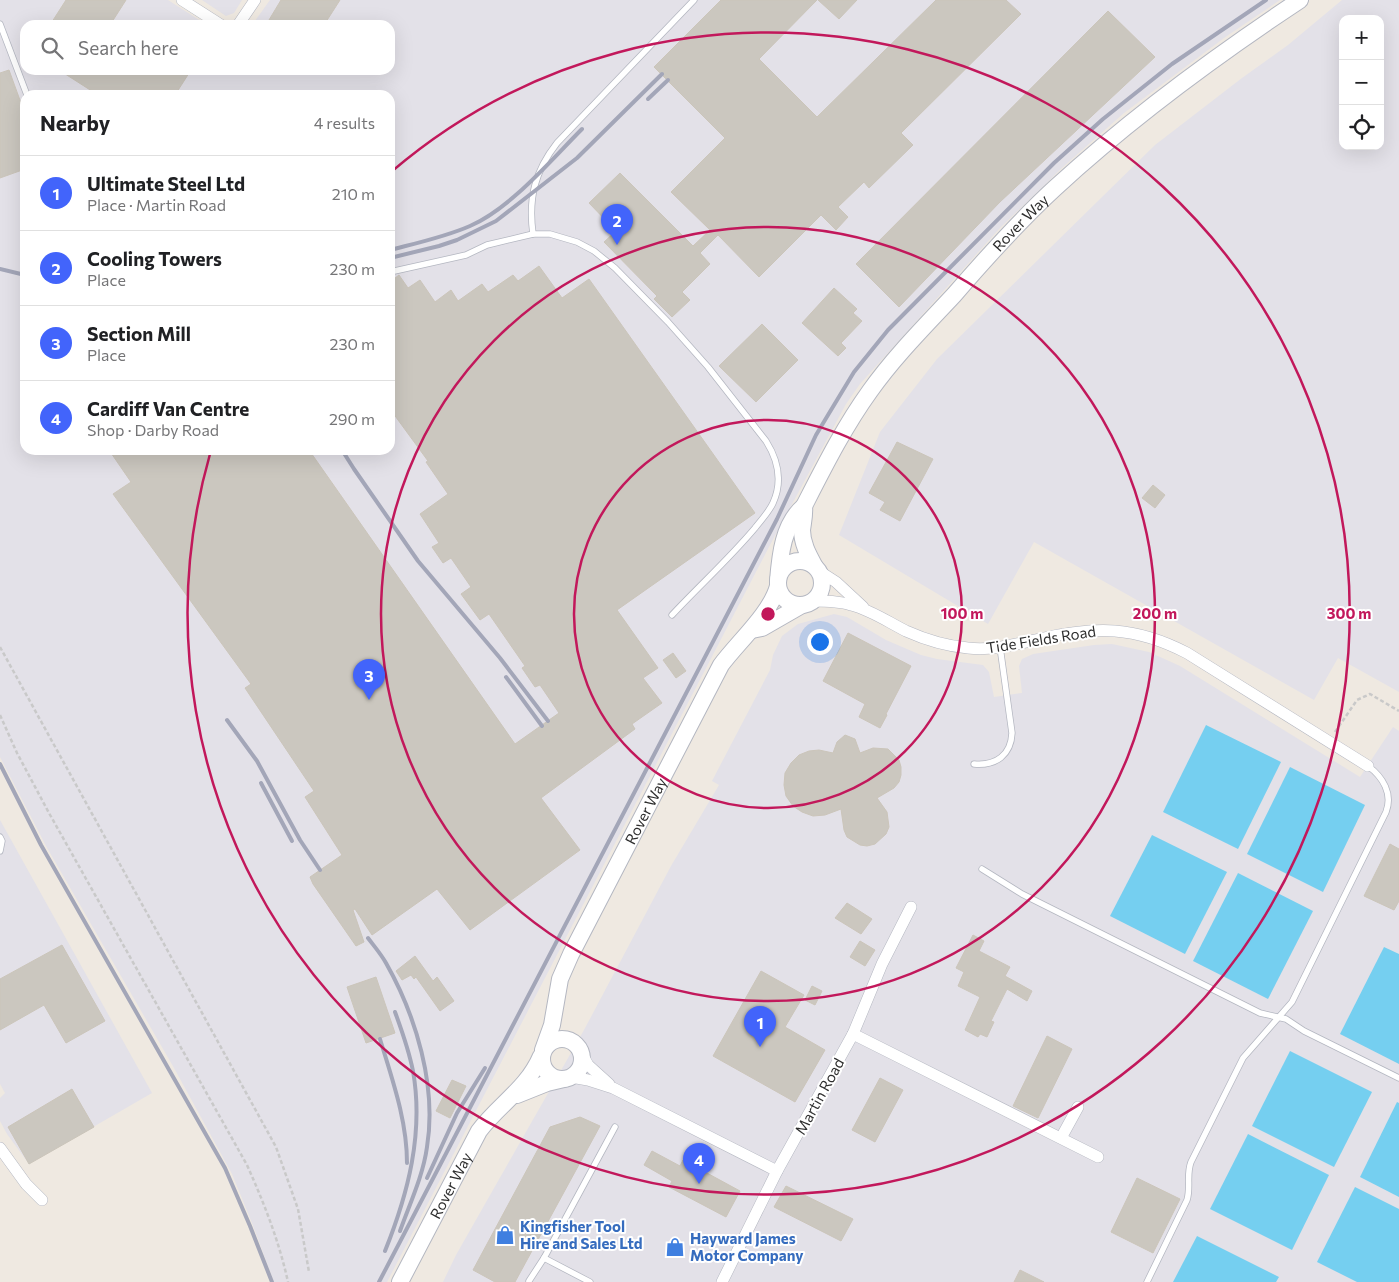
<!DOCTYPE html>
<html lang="en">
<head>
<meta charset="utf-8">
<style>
  body { margin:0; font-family:Commissioner,sans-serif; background:#f2f2f2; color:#202124 }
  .controls { position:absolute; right:15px; top:15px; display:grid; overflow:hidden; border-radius:10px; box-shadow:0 5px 20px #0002 }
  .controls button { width:45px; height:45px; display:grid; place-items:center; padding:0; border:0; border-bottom:1px solid #e0e0e0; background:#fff; color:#202124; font:25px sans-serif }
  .you { position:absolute; left:819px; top:641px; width:18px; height:18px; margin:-12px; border:4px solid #fff; border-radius:50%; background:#1a73e8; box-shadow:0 0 0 8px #1a73e833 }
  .badge { display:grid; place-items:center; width:32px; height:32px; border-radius:50%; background:#4264fb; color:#fff; font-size:16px; font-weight:700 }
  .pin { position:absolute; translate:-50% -41px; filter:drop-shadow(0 1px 2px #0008) }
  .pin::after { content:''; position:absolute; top:26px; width:18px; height:15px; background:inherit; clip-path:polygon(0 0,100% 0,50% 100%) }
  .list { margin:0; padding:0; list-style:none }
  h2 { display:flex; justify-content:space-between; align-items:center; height:65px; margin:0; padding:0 20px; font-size:21px }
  h2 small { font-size:16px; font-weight:400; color:#757577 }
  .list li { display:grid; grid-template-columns:32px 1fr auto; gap:15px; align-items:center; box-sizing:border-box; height:75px; padding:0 20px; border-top:1px solid #e0e0e0 }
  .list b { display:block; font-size:19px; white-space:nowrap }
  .list p { margin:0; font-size:16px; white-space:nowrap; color:#757577 }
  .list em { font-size:16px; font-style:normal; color:#757577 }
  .icon { flex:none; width:28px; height:28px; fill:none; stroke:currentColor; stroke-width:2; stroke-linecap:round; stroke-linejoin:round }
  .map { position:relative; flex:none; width:1399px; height:1282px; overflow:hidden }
  .search { position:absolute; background:#fff; box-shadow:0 5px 20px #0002; left:20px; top:20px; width:375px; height:55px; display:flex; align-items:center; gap:12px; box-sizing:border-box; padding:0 18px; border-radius:15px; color:#757577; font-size:19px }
  .panel { position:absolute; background:#fff; box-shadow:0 5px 20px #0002; left:20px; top:90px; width:375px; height:365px; border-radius:15px }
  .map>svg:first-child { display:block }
  .industrial { fill:#e3e1e8; fill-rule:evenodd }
  .water { fill:#75cff0 }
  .building { fill:#cbc7bf; stroke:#cbc5ba }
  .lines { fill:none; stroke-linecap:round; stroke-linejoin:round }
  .lane-casing { stroke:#b4b7c1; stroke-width:7 }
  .street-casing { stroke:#b4b7c1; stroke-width:12 }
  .secondary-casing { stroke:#b4b7c1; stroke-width:18 }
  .path { stroke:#c9c9c9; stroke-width:2.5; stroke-dasharray:4 2.5; stroke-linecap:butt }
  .lane { stroke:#fff; stroke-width:5.5 }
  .street { stroke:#fff; stroke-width:11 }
  .secondary { stroke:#fff; stroke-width:16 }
  .rail { stroke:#a3a6b8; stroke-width:4 }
  .ring { fill:none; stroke:#c2185b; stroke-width:2.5 }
  .labels { text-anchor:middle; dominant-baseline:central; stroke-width:4; stroke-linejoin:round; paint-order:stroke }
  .street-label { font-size:15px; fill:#2e2e2e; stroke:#fff }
  .shop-label { font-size:15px; font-weight:bold; fill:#366cbe; stroke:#fff; text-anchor:start }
  .centre { fill:#c2185b; stroke:#fff; stroke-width:2.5 }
  .ring-label { font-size:15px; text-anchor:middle; font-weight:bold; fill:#c2185b; stroke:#fff; stroke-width:4; stroke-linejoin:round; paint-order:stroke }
</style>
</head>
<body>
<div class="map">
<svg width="1399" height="1282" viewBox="0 0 1399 1282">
  <rect width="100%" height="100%" fill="#efe9e1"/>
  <g class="industrial">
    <path d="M0,0H168L207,25H25V70H390V25H252L270,0H1280L1224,38L1124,113L1063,167L1000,228L860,384L846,404L770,545L387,1282H274L252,1223L232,1174L174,1068L46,846L0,757ZM25,95H390V450H25Z"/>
    <polygon points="202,0 242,0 234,13 226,16"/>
    <path d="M1342,0H1399V692L1338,658L1314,700L1034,542L988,624L839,535L880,432L937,359L1155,145L1242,78L1288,45ZM1343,19H1380V146H1343Z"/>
    <polygon points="834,614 847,617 886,640 921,655 937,659 983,665 989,672 994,697 1022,693 1019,666 1022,659 1033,654 1094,645 1112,644 1149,652 1180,666 1360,777 1393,727 1399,731 1399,1282 443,1282 456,1255 584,1030 671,866 719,785 712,781 770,670 773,655 782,636 798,624"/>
    <polygon points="0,820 152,1093 29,1164 7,1134 0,1121 0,1098 5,1093 0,1084"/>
  </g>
  <g class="water">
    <polygon points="1206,725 1281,762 1238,849 1163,812"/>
    <polygon points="1290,767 1365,805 1323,892 1247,854"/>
    <polygon points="1152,835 1227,872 1185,954 1110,916"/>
    <polygon points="1238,873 1313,911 1268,999 1193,961"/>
    <polygon points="1384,947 1399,954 1399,1064 1340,1034"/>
    <polygon points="1290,1051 1372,1092 1334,1167 1252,1126"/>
    <polygon points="1397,1102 1399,1103 1399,1197 1360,1177"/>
    <polygon points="1248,1134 1329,1175 1292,1250 1210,1209"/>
    <polygon points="1355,1187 1399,1209 1399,1282 1357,1282 1317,1262"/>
    <polygon points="1197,1236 1279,1277 1276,1282 1173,1282"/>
  </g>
  <g class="building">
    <polygon points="66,0 126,0 110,25 50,25"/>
    <polygon points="281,0 340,0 324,25 266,25"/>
    <polygon points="721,0 817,0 759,59 817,117 936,0 1006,0 1021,14 901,133 913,145 869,188 864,182 838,207 848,217 836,230 821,215 759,277 718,235 700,253 710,264 682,292 690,300 672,317 654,299 657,296 604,242 616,231 589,203 620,173 693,246 710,230 671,192 725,138 654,67"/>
    <polygon points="818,0 857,0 839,19"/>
    <polygon points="1108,11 1155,57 1000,202 899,307 856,264"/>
    <polygon points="9,70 25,114 25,169 0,178 0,73"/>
    <polygon points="59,70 191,70 175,95 98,95"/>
    <polygon points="539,266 562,298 589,279 755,513 617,610 658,668 643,678 662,703 632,724 635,729 541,798 580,850 470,930 437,889 372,935 355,909 353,910 364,942 356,946 313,884 310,877 342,855 305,797 314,791 245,688 251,684 113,494 131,482 109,450 309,450 515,744 559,713 540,685 535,687 522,668 525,666 489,614 480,620 461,594 471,587 451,558 443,563 432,547 439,543 420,514 448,494 426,462 428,461 390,409 390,282 399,275 408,288 420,280 435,302 451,290 458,301 482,284 488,292 513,275 518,281"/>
    <polygon points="834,288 857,309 853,313 862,321 841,343 846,348 838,356 802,323"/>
    <polygon points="762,324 798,360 756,402 719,366"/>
    <polygon points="897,442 933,459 900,521 880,510 885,502 869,493"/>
    <polygon points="1153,485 1165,495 1155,508 1142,498"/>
    <polygon points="848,633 911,666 886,714 887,715 880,728 859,717 865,704 823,681"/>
    <polygon points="673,653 686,671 676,678 663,660"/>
    <polygon points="845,735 855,739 860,753 873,748 888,749 899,760 901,767 901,775 899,782 894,788 877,798 887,812 889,827 886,834 875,844 867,846 860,845 847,837 844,830 841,809 825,815 813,816 802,812 793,806 786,796 784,785 785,773 791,763 799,755 809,751 819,750 833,753 837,742"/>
    <polygon points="1390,844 1399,849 1399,901 1394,910 1364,896"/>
    <polygon points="847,903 872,919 861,934 835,918"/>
    <polygon points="973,935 984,941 979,951 1010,967 1005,976 1032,991 1027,1001 1007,989 991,1021 994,1022 987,1037 980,1034 978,1037 965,1030 980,997 958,986 964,972 956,968"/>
    <polygon points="860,941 875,950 865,966 850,957"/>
    <polygon points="62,945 105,1021 66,1043 44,1005 0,1030 0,979"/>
    <polygon points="415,956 433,981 437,977 454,1001 440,1011 416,977 414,979 411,975 402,980 396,971"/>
    <polygon points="761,971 804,995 785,1027 825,1050 795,1102 713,1056"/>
    <polygon points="376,977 395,1033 366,1043 347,987"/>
    <polygon points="812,986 822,991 815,1005 805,1000"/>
    <polygon points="1047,1036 1072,1049 1038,1118 1013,1106"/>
    <polygon points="880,1078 903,1090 875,1142 852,1130"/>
    <polygon points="452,1080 466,1086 450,1118 436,1111"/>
    <polygon points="72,1089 94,1127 29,1164 8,1127"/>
    <polygon points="580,1117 600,1126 515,1282 495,1282 473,1270 550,1127"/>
    <polygon points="652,1151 680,1166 683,1160 740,1191 726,1217 669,1187 672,1181 644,1165"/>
    <polygon points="1137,1178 1180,1199 1153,1253 1111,1232"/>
    <polygon points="786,1186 853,1219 841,1241 774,1207"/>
    <polygon points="1020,1270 1044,1282 1014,1282"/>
  </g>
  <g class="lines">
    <g class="lane-casing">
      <g id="lane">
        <polyline points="0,24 27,95"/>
        <path d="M533,234C528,198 535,171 557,143L694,0"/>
        <path d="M390,272L466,255L487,245L533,234H550L577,242L594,251L615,268L668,322L708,367L766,441C778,460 783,481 773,503C769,512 761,520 755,528C729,559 699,586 672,615"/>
        <path d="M974,764C996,766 1011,755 1012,733L1000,647"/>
        <polyline points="0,837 2,841 0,851"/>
        <polyline points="982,869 1022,894 1260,1013 1286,1019 1304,1031 1399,1078"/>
        <polyline points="529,1281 544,1258"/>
        <polyline points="590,1282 544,1258 615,1127"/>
        <path d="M1147,1282L1187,1200C1191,1187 1186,1175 1191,1162L1243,1058L1292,1002L1386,812C1393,794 1383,777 1368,766"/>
      </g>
    </g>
    <g class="street-casing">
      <g id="street">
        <polyline points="182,0 221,25"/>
        <polyline points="238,25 255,0"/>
        <polyline points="819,571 836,582 863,607"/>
        <path d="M813,601C826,601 839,601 851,605C871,610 888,622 906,631C926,640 946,646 968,648C992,651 1016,644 1039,639C1096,626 1135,626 1187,653L1368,766"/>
        <polyline points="853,1034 1098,1157"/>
        <polyline points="582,1054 588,1065 609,1084"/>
        <polyline points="571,1077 588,1080 613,1088 777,1171"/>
        <polyline points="1061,1138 1078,1107"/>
        <polyline points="0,1148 26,1184 42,1200"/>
        <polyline points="722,1282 777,1171 853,1034 882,964 911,907"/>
      </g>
    </g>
    <g class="secondary-casing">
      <g id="secondary">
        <path d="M804,506C805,514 803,522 802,530C802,543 808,554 814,565"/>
        <circle cx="800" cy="583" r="22"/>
        <path id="s1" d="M778,581C780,555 783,524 804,506C824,467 844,427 870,391C894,357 925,326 954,295C986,258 1019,221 1055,188C1131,118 1214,57 1300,0"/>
        <polyline points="752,630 762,628 802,605"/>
        <circle cx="562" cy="1059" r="20"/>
        <path id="s2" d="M543,1050L552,1025L560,979L571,954L721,665C738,642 771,613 778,586"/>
        <polyline points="517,1095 547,1083 564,1079"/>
        <path id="s3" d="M400,1282L479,1131C499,1104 527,1089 541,1056"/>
      </g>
    </g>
    <g class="path">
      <polyline points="0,647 276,1147 298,1209 309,1272"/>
      <path d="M0,715L17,753L49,813L247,1165C264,1203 279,1241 288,1282"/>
      <polyline points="1335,732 1357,700 1370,694 1399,711"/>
    </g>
    <use href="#lane" class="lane"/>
    <use href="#street" class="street"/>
    <use href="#secondary" class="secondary"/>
    <g class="rail">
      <polyline points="648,99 668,80"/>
      <path d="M390,250C417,243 445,237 470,226C511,208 551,160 582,129"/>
      <polyline points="390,258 439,246 457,240 496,221 577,158 662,74"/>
      <polyline points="0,269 25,275"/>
      <polyline points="342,450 354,469 418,561 500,658 548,721"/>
      <polyline points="506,677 542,726"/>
      <polyline points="227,720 257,761 300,840 320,870"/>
      <polyline points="0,764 41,845 225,1168 250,1226 272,1282"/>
      <polyline points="261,783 292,841"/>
      <path d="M368,938C374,946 381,954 386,963C416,1016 437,1086 427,1147C423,1176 410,1203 400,1231"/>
      <path d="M380,1039C392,1079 407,1120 407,1163"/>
      <polyline points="427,1178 457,1113 485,1068"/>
      <path d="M385,1251C408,1194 424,1133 413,1071C409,1051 402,1031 395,1012"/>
      <polyline points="379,1282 777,519 816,435 828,415 854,372 888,330 1054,163 1103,119 1172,64 1266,0"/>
    </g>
  </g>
  <g class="ring">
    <circle cx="768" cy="614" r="194"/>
    <circle cx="768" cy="614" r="387"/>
    <path d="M391 172A581 581 0 1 1 210 454"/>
  </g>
  <defs>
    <g id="shop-bare" transform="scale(1.5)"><path d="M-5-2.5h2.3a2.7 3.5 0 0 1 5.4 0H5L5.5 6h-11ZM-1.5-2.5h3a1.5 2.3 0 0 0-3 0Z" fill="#3f7fe0" stroke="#fff" stroke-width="2.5" paint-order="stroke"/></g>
  </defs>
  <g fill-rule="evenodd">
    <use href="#shop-bare" x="505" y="1235"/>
    <use href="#shop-bare" x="675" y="1247"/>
  </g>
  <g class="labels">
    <g class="street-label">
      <text stroke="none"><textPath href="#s1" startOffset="440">Rover Way</textPath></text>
      <text transform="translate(1041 639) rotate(-9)">Tide Fields Road</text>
      <text stroke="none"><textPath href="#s2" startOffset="262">Rover Way</textPath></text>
      <text transform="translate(819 1096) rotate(-61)">Martin Road</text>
      <text stroke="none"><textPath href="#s3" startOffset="109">Rover Way</textPath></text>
    </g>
    <g class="shop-label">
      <text x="520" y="1226">Kingfisher Tool<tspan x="520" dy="17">Hire and Sales Ltd</tspan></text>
      <text x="690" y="1238">Hayward James<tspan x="690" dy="17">Motor Company</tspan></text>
    </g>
  </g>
  <circle cx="768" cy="614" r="8" class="centre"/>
  <g class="ring-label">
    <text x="962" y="619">100 m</text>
    <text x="1155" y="619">200 m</text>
    <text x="1349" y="619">300 m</text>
  </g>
</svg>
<div class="controls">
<button>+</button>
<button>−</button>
<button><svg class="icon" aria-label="locate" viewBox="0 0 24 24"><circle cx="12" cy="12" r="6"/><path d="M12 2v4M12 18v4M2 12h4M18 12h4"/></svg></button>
</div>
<div class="you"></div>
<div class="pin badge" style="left:760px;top:1047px">1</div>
<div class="pin badge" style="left:617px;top:245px">2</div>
<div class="pin badge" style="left:369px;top:700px">3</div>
<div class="pin badge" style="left:699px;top:1184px">4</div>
<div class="search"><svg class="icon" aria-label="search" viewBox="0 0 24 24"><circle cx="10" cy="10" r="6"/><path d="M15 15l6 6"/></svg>Search here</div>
<section class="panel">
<h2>Nearby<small>4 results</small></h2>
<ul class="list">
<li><span class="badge">1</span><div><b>Ultimate Steel Ltd</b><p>Place · Martin Road</p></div><em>210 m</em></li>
<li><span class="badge">2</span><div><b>Cooling Towers</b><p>Place</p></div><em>230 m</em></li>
<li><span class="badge">3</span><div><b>Section Mill</b><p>Place</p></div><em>230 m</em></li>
<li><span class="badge">4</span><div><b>Cardiff Van Centre</b><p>Shop · Darby Road</p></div><em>290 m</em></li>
</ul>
</section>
</div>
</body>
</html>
